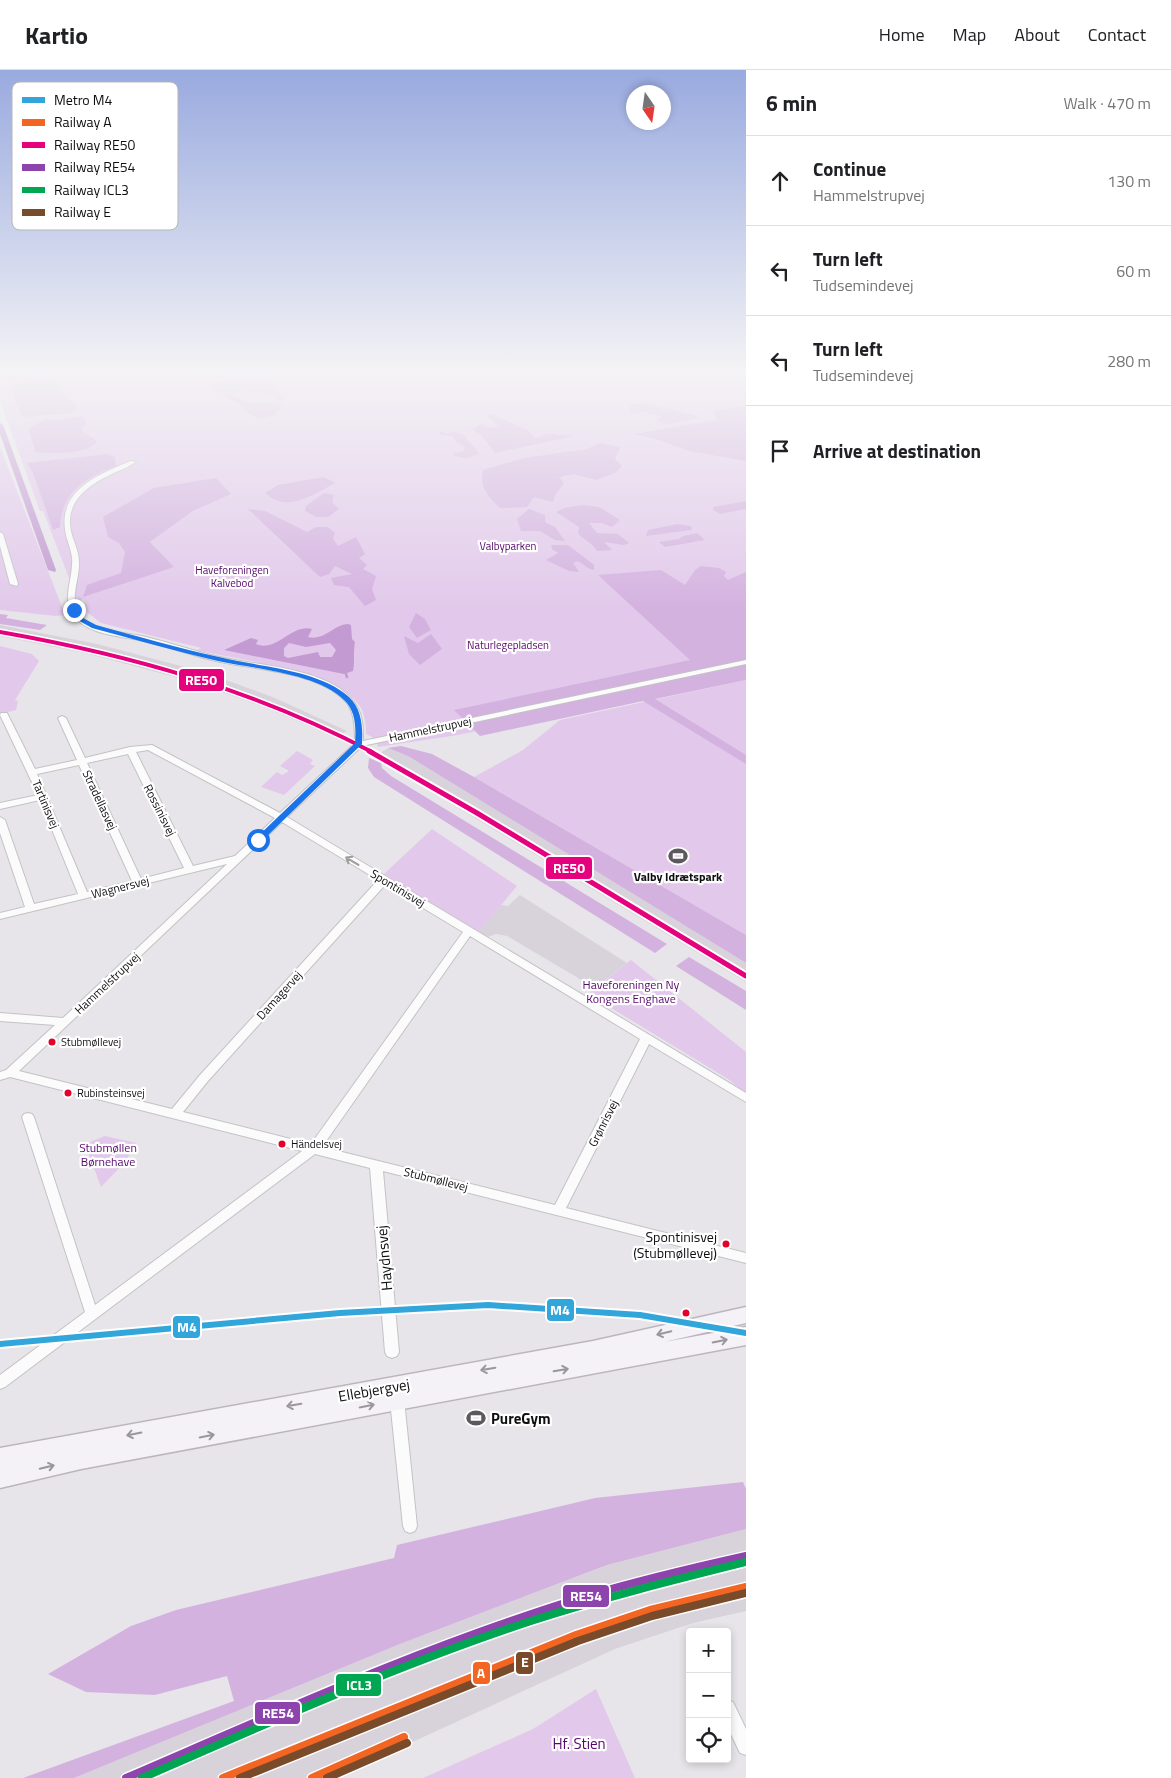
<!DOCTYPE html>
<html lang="en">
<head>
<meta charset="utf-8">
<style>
  body { margin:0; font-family:"Titillium Web",sans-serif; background:#f2f2f2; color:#202124 }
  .controls { position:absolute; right:15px; bottom:15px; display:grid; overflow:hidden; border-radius:5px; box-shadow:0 2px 8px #0003 }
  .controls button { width:45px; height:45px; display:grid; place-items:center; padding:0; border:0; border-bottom:1px solid #e0e0e0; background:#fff; color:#202124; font:25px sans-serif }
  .compass { position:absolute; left:626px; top:15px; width:45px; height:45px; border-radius:50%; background:#fff; box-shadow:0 2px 8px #0003; rotate:167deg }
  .stop { position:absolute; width:15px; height:15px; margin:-11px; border:4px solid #1a73e8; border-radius:50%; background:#fff }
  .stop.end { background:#1a73e8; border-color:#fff; box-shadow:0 1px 5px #0008 }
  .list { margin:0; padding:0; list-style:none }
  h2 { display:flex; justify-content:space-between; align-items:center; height:65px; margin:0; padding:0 20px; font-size:21px }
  h2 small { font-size:16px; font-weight:400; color:#757577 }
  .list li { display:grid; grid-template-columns:32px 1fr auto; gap:15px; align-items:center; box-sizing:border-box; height:90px; padding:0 20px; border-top:1px solid #e0e0e0 }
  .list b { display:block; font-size:19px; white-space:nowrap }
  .list p { margin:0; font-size:16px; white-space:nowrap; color:#757577 }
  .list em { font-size:16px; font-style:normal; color:#757577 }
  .icon { flex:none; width:28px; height:28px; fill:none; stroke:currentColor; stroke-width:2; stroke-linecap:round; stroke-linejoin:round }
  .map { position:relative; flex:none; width:746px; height:1708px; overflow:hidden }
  header { display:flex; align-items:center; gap:30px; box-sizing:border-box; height:70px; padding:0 25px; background:#fff; border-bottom:1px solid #e0e0e0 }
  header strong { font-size:24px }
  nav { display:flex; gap:28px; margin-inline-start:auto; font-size:18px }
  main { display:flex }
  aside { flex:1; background:#fff }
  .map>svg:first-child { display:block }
  .built { fill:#d8d3db }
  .green { fill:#e2c9eb; fill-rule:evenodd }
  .forest { fill:#d4b2e0 }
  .water { fill:#c39bd2; fill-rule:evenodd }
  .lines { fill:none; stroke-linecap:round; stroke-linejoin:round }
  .stream { stroke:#c39bd2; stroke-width:2.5 }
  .canal { fill:#c39bd2; fill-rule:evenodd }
  .street-casing { stroke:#c3c2c4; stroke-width:2 }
  .primary-casing { stroke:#bcb5bf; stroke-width:3 }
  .street { fill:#fbfbfc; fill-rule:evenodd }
  .primary { fill:#f5f2f7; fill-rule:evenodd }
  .rail-1-casing { stroke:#fff; stroke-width:11 }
  .rail-2-far1-casing { stroke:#fff; stroke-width:7 }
  .rail-2-casing { stroke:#fff; stroke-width:9 }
  .rail-3-casing { stroke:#fff; stroke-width:11 }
  .rail-4-casing { stroke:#fff; stroke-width:11 }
  .rail-5-casing { stroke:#fff; stroke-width:11 }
  .rail-1 { stroke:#f26522; stroke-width:8 }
  .rail-2-far1 { stroke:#e5007d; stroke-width:4 }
  .rail-2 { stroke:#e5007d; stroke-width:5 }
  .rail-3 { stroke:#8e44ad; stroke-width:8 }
  .rail-4 { stroke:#00a651; stroke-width:8 }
  .rail-5 { stroke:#7a4b2a; stroke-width:8 }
  .metro-1-casing { stroke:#fff; stroke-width:10 }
  .metro-1 { stroke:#32a5da; stroke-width:6 }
  .oneway { stroke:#9d9c9e }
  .oneway2 { stroke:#99979b }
  .route { fill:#1a73e8 }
  .bus-dot { fill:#e4002b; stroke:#fff; stroke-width:2 }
  .labels { text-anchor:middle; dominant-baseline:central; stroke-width:4.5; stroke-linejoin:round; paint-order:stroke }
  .far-park-label { font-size:11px; fill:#56076b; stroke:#fff }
  .bus-label { font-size:11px; fill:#0f0e10; stroke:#fff; text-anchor:start }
  .street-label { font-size:12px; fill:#0f0e10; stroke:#fff }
  .poi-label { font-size:12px; font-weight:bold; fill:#0f0e10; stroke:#fff }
  .park-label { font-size:12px; fill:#56076b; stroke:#fff }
  .near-bus-label { font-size:14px; fill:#0f0e10; stroke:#fff; text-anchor:end }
  .near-street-label { font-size:15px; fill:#0f0e10; stroke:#fff }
  .near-poi-label { font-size:15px; font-weight:bold; fill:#0f0e10; stroke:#fff; text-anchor:start }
  .near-park-label { font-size:15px; fill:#56076b; stroke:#fff }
  .key { fill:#fff; stroke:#b7b7b7; stroke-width:1 }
  .key-label { font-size:14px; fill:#0f0e10 }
  .line-badge { stroke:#fff; stroke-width:2 }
  .badge-label { font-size:14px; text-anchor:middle; font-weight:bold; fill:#fff }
</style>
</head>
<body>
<header>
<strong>Kartio</strong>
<nav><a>Home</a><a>Map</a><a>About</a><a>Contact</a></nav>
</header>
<main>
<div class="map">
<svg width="746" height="1708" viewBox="0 0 746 1708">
  <rect width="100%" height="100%" fill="#e7e5e9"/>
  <g class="built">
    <polygon points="0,555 97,574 204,602 275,628 347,661 336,667 262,636 190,611 85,583 0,566"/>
    <polygon points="388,678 408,686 746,893 746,912 374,687"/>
    <polygon points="520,825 627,893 595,918 507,866 496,864 488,867 474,861 495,834 508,836"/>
    <polygon points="746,1459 746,1541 693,1553 615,1579 334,1708 74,1708 400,1574 607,1495"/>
  </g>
  <g class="green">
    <path d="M0,299H746V604L458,665L378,677L376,669L366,664C366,655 365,646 361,638C339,599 239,591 197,580L201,578L101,553L87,542L84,529L78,531L43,441H40L0,331ZM227,425L193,441L150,472L173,496L145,473L208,428Z"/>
    <polygon points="0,377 65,545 56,546 0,540"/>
    <polygon points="0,576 32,584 39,591 15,630 18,631 16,640 0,644"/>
    <polygon points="746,610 746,865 474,707 523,680 560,650"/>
    <polygon points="297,681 313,690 310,694 315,696 284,725 261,717 277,702 282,705 289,701 280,696"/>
    <polygon points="432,759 517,816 478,863 384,804"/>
    <polygon points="631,890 746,982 746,1023 728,1009 588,924"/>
    <polygon points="105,1066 136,1073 125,1092 101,1117 85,1074"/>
    <polygon points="596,1619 635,1708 423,1708 533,1659"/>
  </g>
  <g class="forest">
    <polygon points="0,299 52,299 6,310"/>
    <polygon points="197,299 258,299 262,304 207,307 198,305"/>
    <path d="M246,308L270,311L284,330L276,331L278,328L274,326L239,320L233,325C249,337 263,331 279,333L282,337L274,345L259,349L246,342L241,335L208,317L214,313Z"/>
    <polygon points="41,310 56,312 67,329 73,332 78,339 72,343 22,347 9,316"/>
    <polygon points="647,333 697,346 699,348 668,354 657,351 661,346 644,342 631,343 630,335"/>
    <polygon points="746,336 746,391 689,381 656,369 634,364 717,350 713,341"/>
    <polygon points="492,344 529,361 535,368 549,364 574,366 495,383 482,366 473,359 482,354 489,358 499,356 489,349 488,345"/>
    <path d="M81,346L86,350V354L81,360L97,371C90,385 50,384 36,382L28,359L46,349L59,350Z"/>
    <polygon points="441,361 447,364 454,361 465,366 479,384 467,388 454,386 454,383 463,382 465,377 456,372 453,366 441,365 439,362"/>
    <path d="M600,373L620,377L615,389L622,396L615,403L596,410L574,404L559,407L564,413L555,425L553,432L534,427L527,437L500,438C488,427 479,417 483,400L524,388L587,379Z"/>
    <path d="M107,384L115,387L116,396C86,407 61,423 60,457L53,460L33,403L27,393Z"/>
    <path d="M324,407L335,413C314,424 287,444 265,423L278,415Z"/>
    <polygon points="216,408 231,424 193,441 150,472 174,497 83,527 87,515 121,503 125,482 119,473 108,467 103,447 154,418"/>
    <polygon points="324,423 334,425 332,432 339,439 328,447 316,447 305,441 306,436"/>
    <polygon points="746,431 746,439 720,444 713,440 713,437"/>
    <path d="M582,435L599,437L620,450L612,457L602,453H589L597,463L618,464L629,473L624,475L604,472L612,480L597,481C592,472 584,471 578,463L579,457L556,442L564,438Z"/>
    <polygon points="248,439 265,441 307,462 316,457 328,457 335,463 333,469 338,476 356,467 365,484 359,488 367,495 363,499 376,506 372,519 376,530 365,536 349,517 334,515 331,508 352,504 335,496 329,504 320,507"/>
    <polygon points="529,439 545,445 545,452 555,457 565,471 555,470 540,461 521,461 517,449"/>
    <polygon points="677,454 691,456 692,460 646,466 648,460"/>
    <polygon points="697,463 705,470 665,477 659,472 679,469 683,466"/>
    <polygon points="551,475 568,475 594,495 594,500 588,498 578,491 573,493 579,502 569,501 546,490 558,483 552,479"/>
    <polygon points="701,496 719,498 726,502 724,506 728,510 746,502 746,610 655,629 746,685 746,694 643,631 480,666 454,640 690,590 598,505 661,500 685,515 695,500"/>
    <polygon points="416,543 425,549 431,560 417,568 409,557"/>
    <polygon points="0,544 8,545 6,548 47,555 40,560 0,554"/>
    <polygon points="431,564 442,579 420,595 409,584 404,566 418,573"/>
    <polygon points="401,676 432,684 474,707 746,865 746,893 408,686 388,678"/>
    <polygon points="369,688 381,693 382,698 391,706 667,874 655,883 374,707 368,698"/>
    <polygon points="689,887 746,921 746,940 676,896"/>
    <polygon points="743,1412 746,1419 746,1459 607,1495 400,1574 74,1708 23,1708 234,1631 227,1606 155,1625 86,1622 48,1604 131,1556 176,1540 394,1488 397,1475 595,1428"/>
  </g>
  <path class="water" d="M348,554L351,555L352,569L355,572C353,582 355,593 353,601L344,604L224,580L251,568L258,570L256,574C276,583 292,553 312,559L308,567C324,571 333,555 348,554ZM289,573L306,577L330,573L336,580L332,587H320L318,582L288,588L284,586V578Z"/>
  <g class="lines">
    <polyline class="stream" points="346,604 347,607"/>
    <polygon class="canal" points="0,353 3,355 56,500 55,502 48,500 0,364"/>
    <g class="street-casing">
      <g id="street">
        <path d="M131,391L136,392C130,396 123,399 116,402C94,412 68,427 70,455C71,468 79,479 79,492C80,508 69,529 79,544C90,560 125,563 142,566C168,572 193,581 219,587C258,596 336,598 357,637C363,647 363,659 363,671L746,590V594L362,676L287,747L746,1023V1032L649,974L566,1138L746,1183V1193L383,1101L399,1282L397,1286L392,1288L387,1286L385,1282L370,1098L315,1084L5,1317L0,1319V1305L85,1242L22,1047L24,1044L28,1043L32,1044L34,1047L95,1235L302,1081L10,1007L0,1010V1002L6,1000L55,955L0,951V943L63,948L227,794L0,849V843L25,837L0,763V747L5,750L34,834L78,824L40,730L0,739V733L38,725L0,645L1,643H7L35,699L77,690L58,648L62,646L66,648L85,688L130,677L152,675L280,743L355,673C355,660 355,644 347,633C320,601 254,600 216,591C191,585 167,576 143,571C121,566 87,565 73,545C62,531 72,510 72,494C73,486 70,479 68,472C52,423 94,406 131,391ZM148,680L275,748L235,786L193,796L136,682ZM128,684L184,798L141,809L87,693ZM79,695L132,811L87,822L37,704ZM282,752L378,810L200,1005L172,1039L19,1001ZM385,815L463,862L311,1074L183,1042L208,1011ZM470,866L640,969L555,1135L322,1077Z"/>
        <polygon points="0,462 3,464 18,514 17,516 10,514 0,476"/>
        <polygon points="397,1324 402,1326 404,1330 417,1456 415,1461 410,1463 405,1461 403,1456 390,1330 392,1326"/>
        <polygon points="727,1630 733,1632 746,1659 746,1685 740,1683 727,1656"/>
      </g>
    </g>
    <g class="primary-casing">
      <polygon id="primary" points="746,1237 746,1253 664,1272 746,1257 746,1275 81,1399 0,1418 0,1378 593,1271"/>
    </g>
    <use href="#street" class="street"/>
    <use href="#primary" class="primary"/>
    <g class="rail-1-casing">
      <g id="rail-1">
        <polyline points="223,1708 576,1565 650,1540 746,1517"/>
        <polyline points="312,1708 404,1667"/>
      </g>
    </g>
    <g class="rail-2-far1-casing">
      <path id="rail-2-far1" d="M0,562C130,585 255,620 372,682"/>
    </g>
    <g class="rail-2-casing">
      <polyline id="rail-2" points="369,681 477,743 746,906"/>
    </g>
    <g class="rail-3-casing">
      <path id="rail-3" d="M126,1708C277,1643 427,1575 584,1527C637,1511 692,1498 746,1486"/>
    </g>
    <g class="rail-4-casing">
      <path id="rail-4" d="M142,1708C270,1652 398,1595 531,1551C602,1528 674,1510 746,1492"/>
    </g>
    <g class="rail-5-casing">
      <g id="rail-5">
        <polyline points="240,1708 578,1571 652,1546 746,1523"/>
        <polyline points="327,1708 407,1673"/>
      </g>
    </g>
    <use href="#rail-1" class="rail-1"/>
    <use href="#rail-2-far1" class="rail-2-far1"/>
    <use href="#rail-2" class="rail-2"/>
    <use href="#rail-3" class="rail-3"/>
    <use href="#rail-4" class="rail-4"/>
    <use href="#rail-5" class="rail-5"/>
    <g class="metro-1-casing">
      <polyline id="metro-1" points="0,1274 340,1243 488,1235 640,1245 746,1263"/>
    </g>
    <use href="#metro-1" class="metro-1"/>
  </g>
  <defs><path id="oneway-shaft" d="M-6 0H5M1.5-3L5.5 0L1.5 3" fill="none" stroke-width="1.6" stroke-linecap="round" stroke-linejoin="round" transform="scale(1.25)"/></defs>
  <use class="oneway" href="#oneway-shaft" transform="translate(352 791) rotate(-149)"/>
  <g class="oneway2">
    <use href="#oneway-shaft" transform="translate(664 1263) rotate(167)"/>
    <use href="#oneway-shaft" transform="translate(720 1271) rotate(-11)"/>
    <use href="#oneway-shaft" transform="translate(488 1299) rotate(170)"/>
    <use href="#oneway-shaft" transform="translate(561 1300) rotate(-10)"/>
    <use href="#oneway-shaft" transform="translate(294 1335) rotate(170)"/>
    <use href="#oneway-shaft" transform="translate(367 1336) rotate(-11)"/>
    <use href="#oneway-shaft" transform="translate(134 1364) rotate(169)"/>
    <use href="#oneway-shaft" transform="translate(207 1366) rotate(-11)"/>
    <use href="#oneway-shaft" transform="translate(47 1397) rotate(-13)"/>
  </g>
  <linearGradient id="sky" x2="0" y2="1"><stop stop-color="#99aadf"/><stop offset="0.56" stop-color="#f4f3f5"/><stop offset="1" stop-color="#f4f3f5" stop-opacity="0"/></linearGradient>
  <rect width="746" height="538" fill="url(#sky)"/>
  <path class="route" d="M72,539H76L81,547L96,555C137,566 177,578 219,587C258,597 318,599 349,627C362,639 363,658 362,674L261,772H255V769L355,673C356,658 356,641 344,630C317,603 254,599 218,591C175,581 134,569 92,558L76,549Z"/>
  <defs>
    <g id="stadium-bare" transform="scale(1.5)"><path d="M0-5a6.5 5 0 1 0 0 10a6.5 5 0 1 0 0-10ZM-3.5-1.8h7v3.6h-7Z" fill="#5b595c" stroke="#fff" stroke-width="2.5" paint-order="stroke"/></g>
  </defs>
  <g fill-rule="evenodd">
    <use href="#stadium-bare" x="678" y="786"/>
    <use href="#stadium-bare" x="476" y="1348"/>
  </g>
  <g class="bus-dot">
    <circle cx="52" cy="972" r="4.5"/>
    <circle cx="68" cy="1023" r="4.5"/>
    <circle cx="282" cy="1074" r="4.5"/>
    <circle cx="726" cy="1174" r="4.5"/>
    <circle cx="686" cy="1243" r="4.5"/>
  </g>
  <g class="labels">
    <g class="far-park-label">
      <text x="508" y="476">Valbyparken</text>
      <text x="232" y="500">Haveforeningen<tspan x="232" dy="13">Kalvebod</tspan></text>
      <text x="508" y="575">Naturlegepladsen</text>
    </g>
    <g class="bus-label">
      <text x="61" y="972">Stubmøllevej</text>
      <text x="77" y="1023">Rubinsteinsvej</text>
      <text x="291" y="1074">Händelsvej</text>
    </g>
    <g class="street-label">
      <text transform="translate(430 659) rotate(-12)">Hammelstrupvej</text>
      <text transform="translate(100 730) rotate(65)">Stradellasvej</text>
      <text transform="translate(46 734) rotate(67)">Tartinisvej</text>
      <text transform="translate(160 740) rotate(63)">Rossinisvej</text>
      <text transform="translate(120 817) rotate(-14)">Wagnersvej</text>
      <text transform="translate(398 818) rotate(31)">Spontinisvej</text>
      <text transform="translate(107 913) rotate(-43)">Hammelstrupvej</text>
      <text transform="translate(279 925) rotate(-48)">Damagervej</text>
      <text transform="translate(603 1053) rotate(-63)">Grønrisvej</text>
      <text transform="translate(436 1109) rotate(14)">Stubmøllevej</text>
    </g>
    <g class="poi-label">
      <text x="678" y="806">Valby Idrætspark</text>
    </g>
    <g class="park-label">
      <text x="631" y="914">Haveforeningen Ny<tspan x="631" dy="14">Kongens Enghave</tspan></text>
      <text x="108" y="1077">Stubmøllen<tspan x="108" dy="14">Børnehave</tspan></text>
    </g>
    <g class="near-bus-label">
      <text x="717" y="1166">Spontinisvej<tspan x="717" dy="16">(Stubmøllevej)</tspan></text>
    </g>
    <g class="near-street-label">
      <text transform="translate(384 1188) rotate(-95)">Haydnsvej</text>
      <text transform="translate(374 1320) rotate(-10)">Ellebjergvej</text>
    </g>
    <g class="near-poi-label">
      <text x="491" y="1348">PureGym</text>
    </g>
    <g class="near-park-label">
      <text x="579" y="1673">Hf. Stien</text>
    </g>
  </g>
  <rect x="12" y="12" width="166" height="148" rx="8" class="key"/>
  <rect x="22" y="27" width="23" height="6" fill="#32a5da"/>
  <rect x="22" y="49" width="23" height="7" fill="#f26522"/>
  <rect x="22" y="72" width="23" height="6" fill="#e5007d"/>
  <rect x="22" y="94" width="23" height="7" fill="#8e44ad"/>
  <rect x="22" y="117" width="23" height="6" fill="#00a651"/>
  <rect x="22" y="139" width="23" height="7" fill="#7a4b2a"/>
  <g class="key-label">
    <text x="54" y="35">Metro M4</text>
    <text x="54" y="57">Railway A</text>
    <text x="54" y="80">Railway RE50</text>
    <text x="54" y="102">Railway RE54</text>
    <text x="54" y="125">Railway ICL3</text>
    <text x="54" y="147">Railway E</text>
  </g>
  <g class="line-badge">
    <rect x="178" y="598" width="47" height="24" rx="5" fill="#e5007d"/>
    <rect x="545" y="786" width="48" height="24" rx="5" fill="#e5007d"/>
    <rect x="546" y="1228" width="29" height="24" rx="5" fill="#32a5da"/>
    <rect x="172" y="1245" width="29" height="24" rx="5" fill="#32a5da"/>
    <rect x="562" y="1514" width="48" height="24" rx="5" fill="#8e44ad"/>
    <rect x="515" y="1581" width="19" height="24" rx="5" fill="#7a4b2a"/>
    <rect x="472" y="1591" width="19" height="24" rx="5" fill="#f26522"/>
    <rect x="335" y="1603" width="47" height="24" rx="5" fill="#00a651"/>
    <rect x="254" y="1631" width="47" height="24" rx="5" fill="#8e44ad"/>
  </g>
  <g class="badge-label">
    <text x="201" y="615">RE50</text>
    <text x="569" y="803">RE50</text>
    <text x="560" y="1245">M4</text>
    <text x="187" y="1262">M4</text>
    <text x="586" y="1531">RE54</text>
    <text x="525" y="1597">E</text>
    <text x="481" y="1608">A</text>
    <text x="359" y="1620">ICL3</text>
    <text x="278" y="1648">RE54</text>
  </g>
</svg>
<div class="controls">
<button>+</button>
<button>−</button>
<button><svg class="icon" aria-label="locate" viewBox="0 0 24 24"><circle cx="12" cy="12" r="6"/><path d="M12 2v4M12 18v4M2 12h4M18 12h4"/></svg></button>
</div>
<svg class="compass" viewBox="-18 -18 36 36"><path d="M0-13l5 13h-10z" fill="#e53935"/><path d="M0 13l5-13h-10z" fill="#757577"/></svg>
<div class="stop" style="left:258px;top:770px"></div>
<div class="stop end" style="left:74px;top:540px"></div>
</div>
<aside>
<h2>6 min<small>Walk · 470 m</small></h2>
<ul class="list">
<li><svg class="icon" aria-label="ahead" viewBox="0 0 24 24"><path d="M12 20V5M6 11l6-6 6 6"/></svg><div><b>Continue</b><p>Hammelstrupvej</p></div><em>130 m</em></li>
<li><svg class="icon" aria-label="left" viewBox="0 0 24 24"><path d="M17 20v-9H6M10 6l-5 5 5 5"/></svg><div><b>Turn left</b><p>Tudsemindevej</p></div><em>60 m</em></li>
<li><svg class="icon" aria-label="left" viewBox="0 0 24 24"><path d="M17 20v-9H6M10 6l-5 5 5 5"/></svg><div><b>Turn left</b><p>Tudsemindevej</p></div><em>280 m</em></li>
<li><svg class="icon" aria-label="arrive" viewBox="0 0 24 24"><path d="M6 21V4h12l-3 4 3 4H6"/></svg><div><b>Arrive at destination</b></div></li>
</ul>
</aside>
</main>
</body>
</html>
